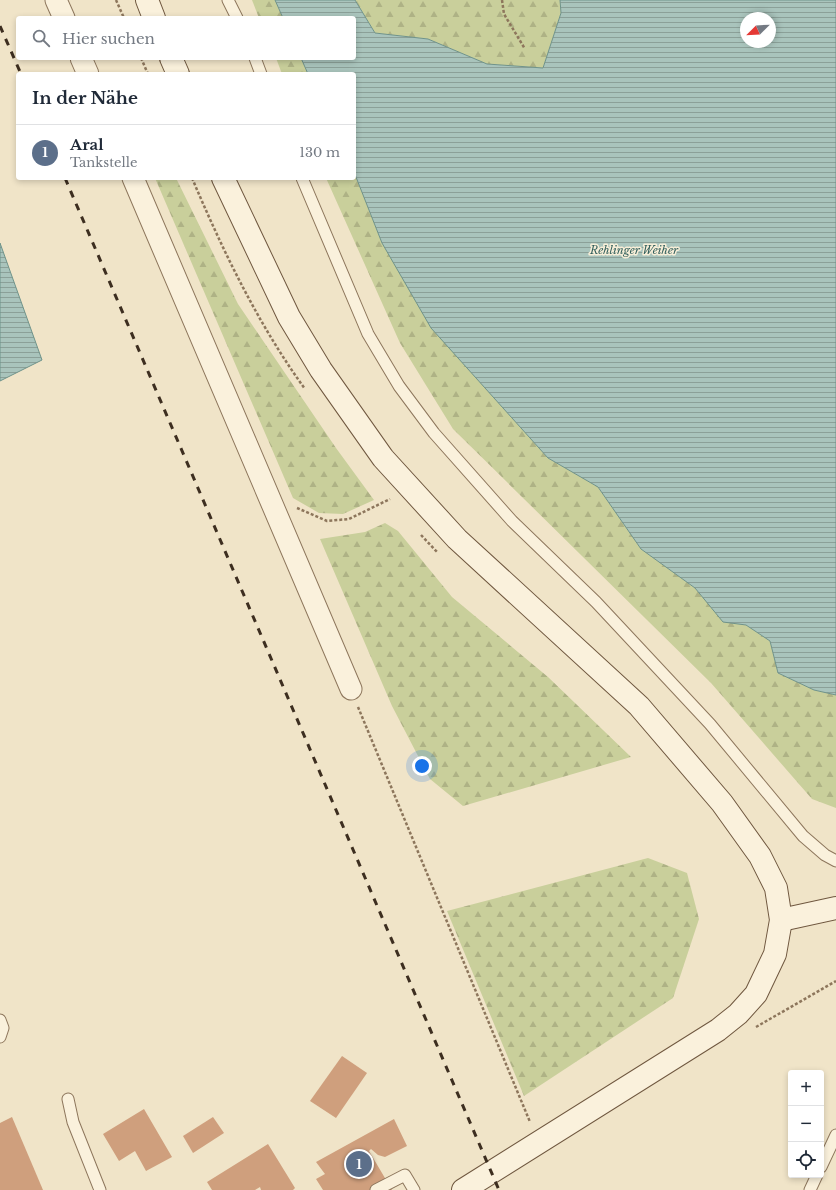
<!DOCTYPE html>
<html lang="de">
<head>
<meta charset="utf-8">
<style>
  body { margin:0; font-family:"Libre Baskerville",serif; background:#f6f6f7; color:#1f2937 }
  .controls { position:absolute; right:12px; bottom:12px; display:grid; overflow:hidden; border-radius:4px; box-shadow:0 2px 6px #0003 }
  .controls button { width:36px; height:36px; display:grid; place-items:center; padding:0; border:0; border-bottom:1px solid #e0e1e3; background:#fff; color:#1f2937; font:20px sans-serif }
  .compass { position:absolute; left:740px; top:12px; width:36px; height:36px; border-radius:50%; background:#fff; box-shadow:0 2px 6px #0003; rotate:246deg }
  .you { position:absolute; left:422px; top:766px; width:14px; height:14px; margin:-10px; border:3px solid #fff; border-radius:50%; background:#1a73e8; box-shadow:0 0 0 6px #1a73e833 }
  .badge { display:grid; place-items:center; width:26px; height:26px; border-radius:50%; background:#1a73e8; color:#fff; font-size:13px; font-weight:700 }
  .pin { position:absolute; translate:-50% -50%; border:2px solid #fff; box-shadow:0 1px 4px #0006 }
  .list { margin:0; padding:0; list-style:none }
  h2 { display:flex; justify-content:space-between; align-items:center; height:52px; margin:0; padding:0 16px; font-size:17px }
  h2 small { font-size:13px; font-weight:400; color:#747a83 }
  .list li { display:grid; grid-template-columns:26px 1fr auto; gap:12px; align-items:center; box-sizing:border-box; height:56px; padding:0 16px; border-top:1px solid #e0e1e3 }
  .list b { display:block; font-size:15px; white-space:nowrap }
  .list p { margin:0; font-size:13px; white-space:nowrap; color:#747a83 }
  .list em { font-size:13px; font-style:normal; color:#747a83 }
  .icon { flex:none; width:22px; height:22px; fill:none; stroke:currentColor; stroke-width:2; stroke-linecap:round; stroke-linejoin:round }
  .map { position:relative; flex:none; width:836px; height:1190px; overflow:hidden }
  .search { position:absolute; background:#fff; box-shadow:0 2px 6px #0003; left:16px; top:16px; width:340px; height:44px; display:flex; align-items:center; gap:10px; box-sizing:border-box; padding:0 14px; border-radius:4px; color:#747a83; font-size:15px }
  .panel { position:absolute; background:#fff; box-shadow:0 2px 6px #0003; left:16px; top:72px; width:340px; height:108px; border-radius:4px }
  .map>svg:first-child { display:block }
  .forest { fill:url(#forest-firs) }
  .water { fill:url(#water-rules); stroke:#6f938a; fill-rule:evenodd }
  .building { fill:#cf9f7d }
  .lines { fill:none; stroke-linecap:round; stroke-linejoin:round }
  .service-casing { stroke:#8d765c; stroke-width:13 }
  .minor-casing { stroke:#8d765c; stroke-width:23 }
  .secondary-casing { stroke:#6f573f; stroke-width:24 }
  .path { stroke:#8d765c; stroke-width:2.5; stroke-dasharray:3 2; stroke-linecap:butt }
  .service { stroke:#faf1dc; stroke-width:11 }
  .minor { stroke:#faf1dc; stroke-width:21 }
  .secondary { stroke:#faf1dc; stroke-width:22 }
  .rail { stroke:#3d2e20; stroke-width:3; stroke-dasharray:7 7; stroke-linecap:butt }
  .labels { text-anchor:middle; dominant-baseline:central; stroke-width:3; stroke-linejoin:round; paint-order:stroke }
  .water-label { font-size:11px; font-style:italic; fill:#2f5d5a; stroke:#f7eed8 }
</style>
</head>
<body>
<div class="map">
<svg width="836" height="1190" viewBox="0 0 836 1190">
  <defs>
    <pattern id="forest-firs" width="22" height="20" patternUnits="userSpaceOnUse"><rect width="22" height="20" fill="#c9cf9b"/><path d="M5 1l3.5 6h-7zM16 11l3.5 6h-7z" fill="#aeb285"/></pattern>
    <pattern id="water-rules" width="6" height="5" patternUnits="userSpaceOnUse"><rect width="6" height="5" fill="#a9c4bc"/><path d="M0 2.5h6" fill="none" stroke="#8ba098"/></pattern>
  </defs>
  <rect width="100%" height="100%" fill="#f0e4c8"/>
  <g class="forest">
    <polygon points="252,0 275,0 283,18 259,18"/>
    <polygon points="355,0 560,0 561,13 543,68 487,64 428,39 375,33"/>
    <polygon points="276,58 301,58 308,74 282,74"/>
    <polygon points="354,172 382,243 505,410 548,458 598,487 641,549 695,588 723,621 746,625 770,641 778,673 814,690 836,695 836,808 812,799 711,683 453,429 400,343 326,178 354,178"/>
    <polygon points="155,178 176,178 238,304 336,448 374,500 343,514 319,513 293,498"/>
    <polygon points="385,523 398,531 452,597 548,677 631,757 463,806 430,779 392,706 320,539 365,532"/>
    <polygon points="648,858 687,873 699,919 673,998 524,1096 447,911"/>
  </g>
  <g class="water">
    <path d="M275,0H355L375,33L428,39L487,64L543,68L561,13L560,0H836V695L814,690L778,673L770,641L746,625L723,622L695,588L641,549L598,487L548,458L431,328L382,243L354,172V74H308L301,58H354V18H283ZM746,18H770V42H746Z"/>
    <polygon points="0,243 42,360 0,381"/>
  </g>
  <g class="building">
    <polygon points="342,1056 367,1073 336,1118 310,1101"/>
    <polygon points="144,1109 172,1157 146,1171 135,1151 119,1161 103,1134"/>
    <polygon points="12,1117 43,1190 0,1190 0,1123"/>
    <polygon points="213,1117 224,1133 193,1153 183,1136"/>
    <polygon points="394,1119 407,1146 385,1157 378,1155 371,1149 369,1151 392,1190 323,1190 316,1179 325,1174 316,1162"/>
    <polygon points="268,1144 295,1188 293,1190 261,1190 260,1187 255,1190 212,1190 207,1182"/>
  </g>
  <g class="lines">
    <g class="service-casing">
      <g id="service">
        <polyline points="228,0 237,18"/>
        <polyline points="255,58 261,74"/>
        <polyline points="302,178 368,334 399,386 434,433 512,521 596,602 710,724 803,836 825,855 836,861"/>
        <polyline points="0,1020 3,1028 0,1037"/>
        <polyline points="68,1099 73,1122 100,1190"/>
        <polyline points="821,1167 836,1135"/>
        <polyline points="376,1190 405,1175 414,1190"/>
        <polyline points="810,1190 817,1175"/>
      </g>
    </g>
    <g class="minor-casing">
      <g id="minor">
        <polyline points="56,0 64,18"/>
        <polyline points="81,58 88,74"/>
        <polyline points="133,178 351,689"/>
      </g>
    </g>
    <g class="secondary-casing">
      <g id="secondary">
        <polyline points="147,0 154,18"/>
        <polyline points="171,58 178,74"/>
        <polyline points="223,178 289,317 321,370 383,458 457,539 639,706 722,803 760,856 776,888 781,920 775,954 756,994 738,1014 718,1030 463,1190"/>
        <polyline points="781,920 836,908"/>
      </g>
    </g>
    <g class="path">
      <polyline points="116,0 124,18"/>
      <polyline points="502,0 504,14 525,49"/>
      <polyline points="141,58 148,74"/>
      <path d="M192,178C223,251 258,324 305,389"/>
      <polyline points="297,508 327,521 349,519 390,499"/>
      <polyline points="421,535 438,553"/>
      <polyline points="358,707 530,1122"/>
      <polyline points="756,1027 836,981"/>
    </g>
    <use href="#service" class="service"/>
    <use href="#minor" class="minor"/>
    <use href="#secondary" class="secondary"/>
    <g class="rail">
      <polyline points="0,26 21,74"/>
      <polyline points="65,178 499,1190"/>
    </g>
  </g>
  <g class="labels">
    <g class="water-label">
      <text x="634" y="250">Rehlinger Weiher</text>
    </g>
  </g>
</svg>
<div class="controls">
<button>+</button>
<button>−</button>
<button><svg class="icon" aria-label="locate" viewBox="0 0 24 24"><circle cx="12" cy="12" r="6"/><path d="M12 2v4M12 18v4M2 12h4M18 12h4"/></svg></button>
</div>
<svg class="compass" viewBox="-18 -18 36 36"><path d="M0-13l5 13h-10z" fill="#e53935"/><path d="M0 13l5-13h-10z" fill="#747a83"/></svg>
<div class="you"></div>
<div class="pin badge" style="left:359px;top:1164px;background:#5c6f8a">1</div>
<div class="search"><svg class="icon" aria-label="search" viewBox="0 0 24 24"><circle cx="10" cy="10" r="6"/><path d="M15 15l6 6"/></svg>Hier suchen</div>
<section class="panel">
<h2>In der Nähe<small></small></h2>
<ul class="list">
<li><span class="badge" style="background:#5c6f8a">1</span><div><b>Aral</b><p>Tankstelle</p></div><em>130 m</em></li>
</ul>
</section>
</div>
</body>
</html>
